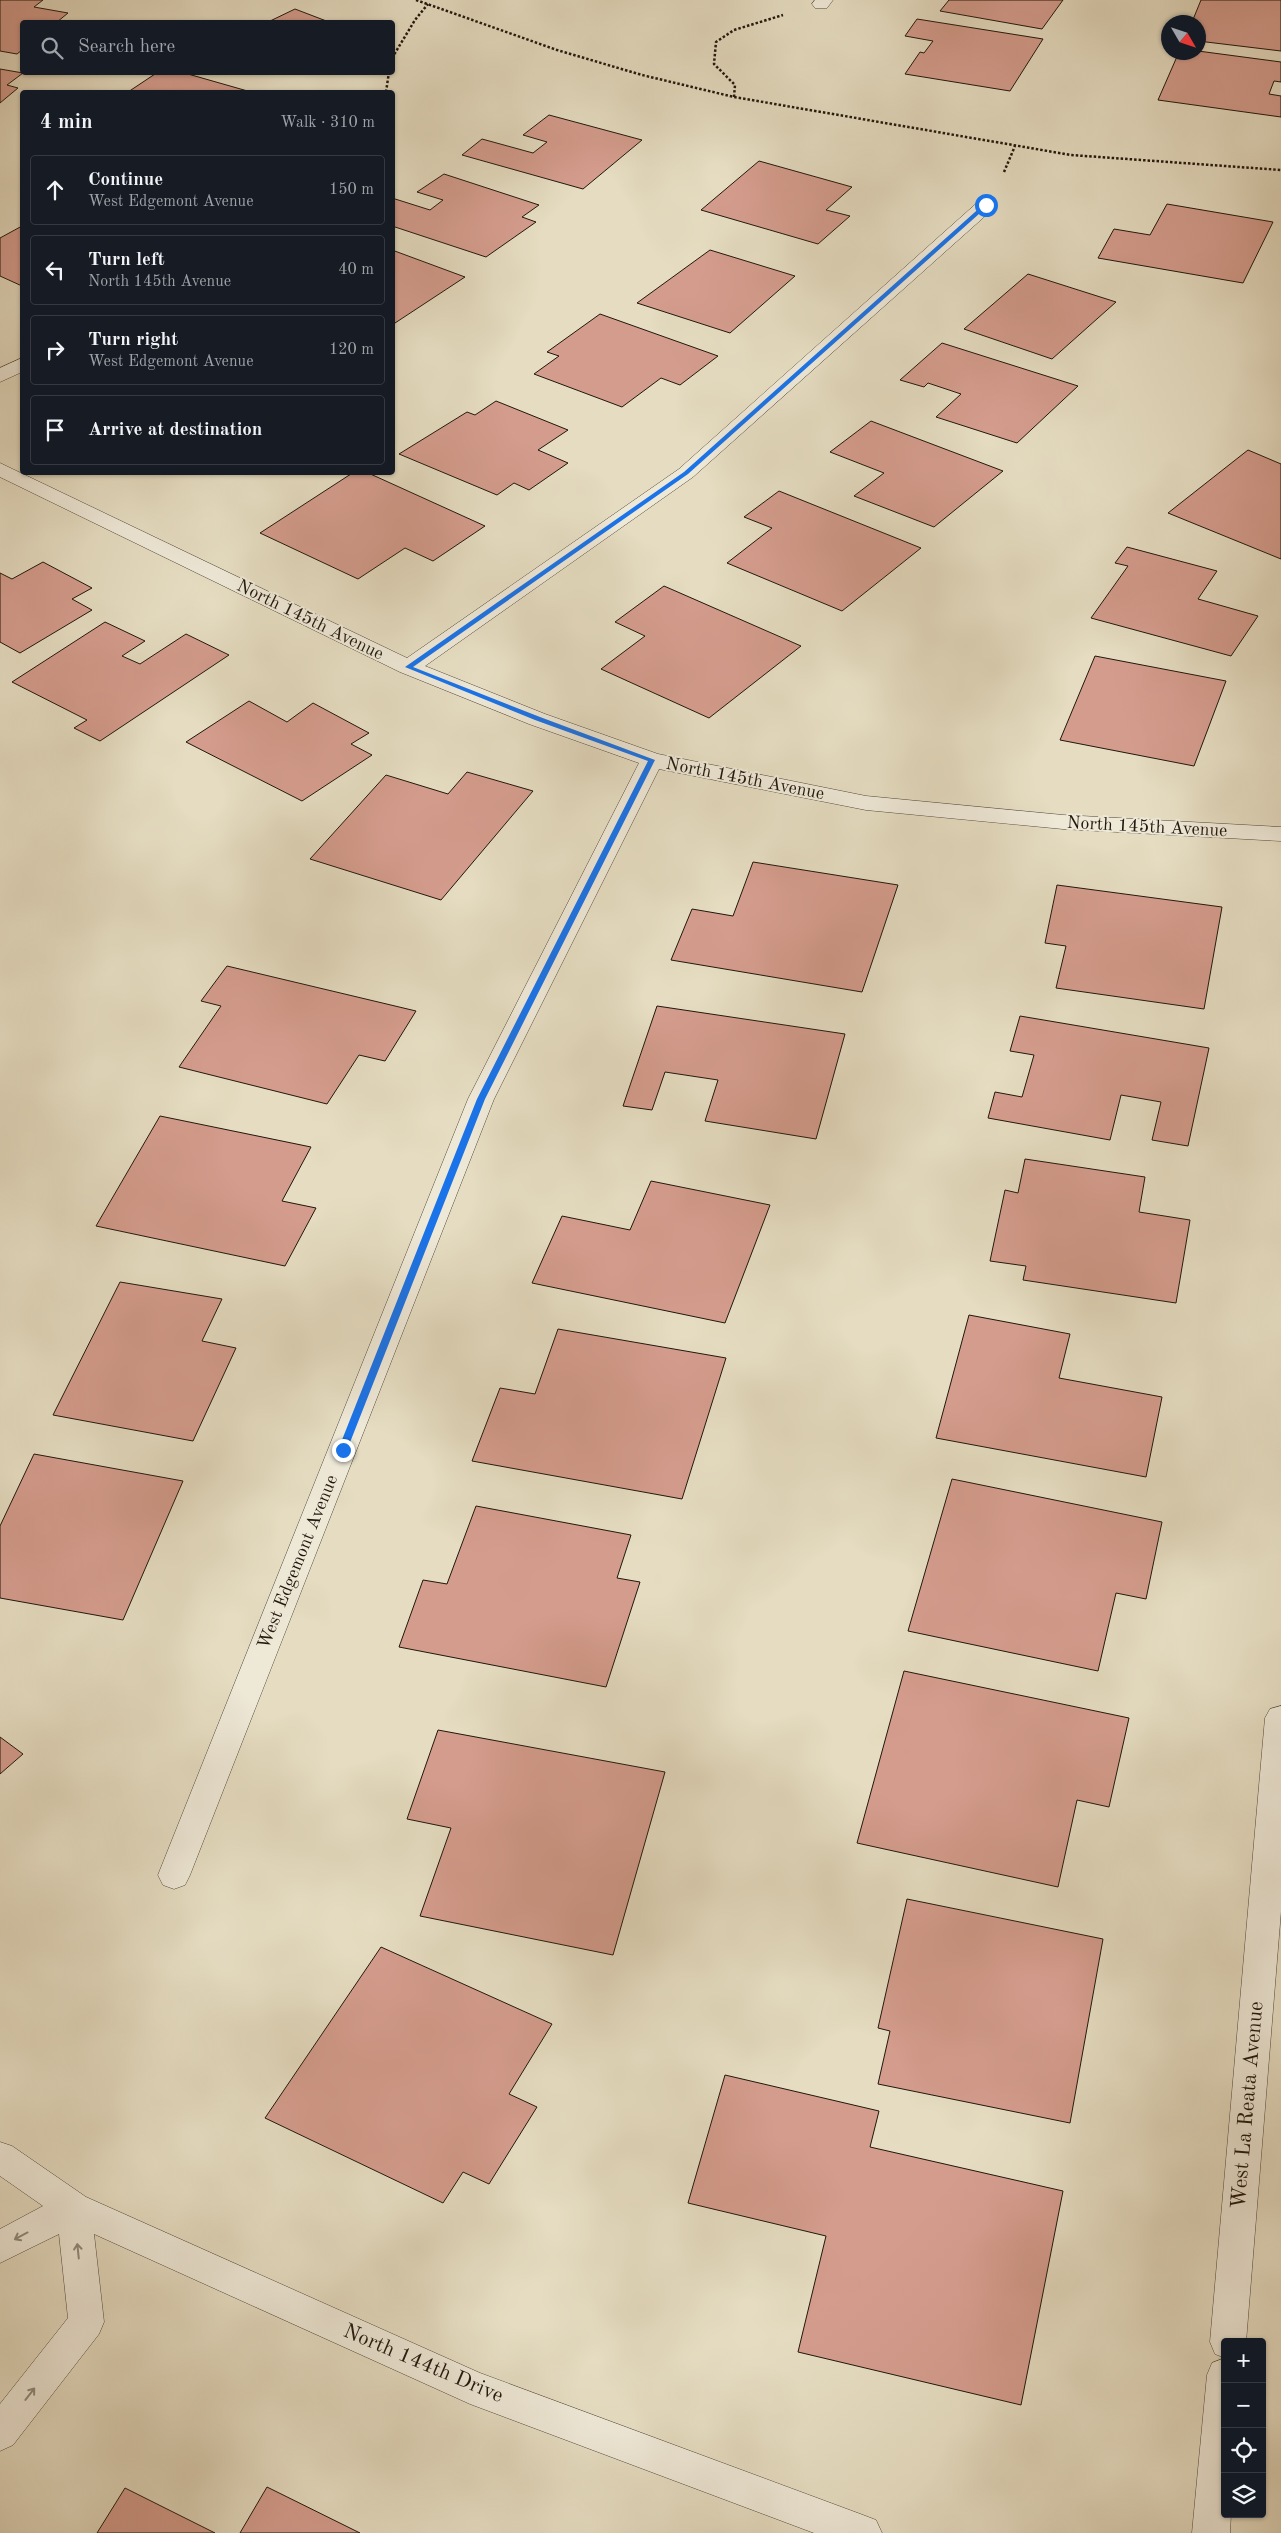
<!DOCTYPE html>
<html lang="en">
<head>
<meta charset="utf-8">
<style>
  body { margin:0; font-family:"Old Standard TT",serif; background:#20242c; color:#f1f3f6 }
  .controls { position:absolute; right:15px; bottom:15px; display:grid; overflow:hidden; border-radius:5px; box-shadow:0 1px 4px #0004 }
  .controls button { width:45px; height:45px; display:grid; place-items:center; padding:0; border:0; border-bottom:1px solid #363941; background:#171b24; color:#f1f3f6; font:25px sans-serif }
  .compass { position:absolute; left:1161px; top:15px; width:45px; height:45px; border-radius:50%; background:#171b24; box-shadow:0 1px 4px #0004; rotate:129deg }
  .stop { position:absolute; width:15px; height:15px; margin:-11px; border:4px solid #1a73e8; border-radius:50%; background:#fff }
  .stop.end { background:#1a73e8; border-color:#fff; box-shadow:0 1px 5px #0008 }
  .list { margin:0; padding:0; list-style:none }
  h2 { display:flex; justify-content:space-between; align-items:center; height:65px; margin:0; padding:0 20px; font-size:21px }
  h2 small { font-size:16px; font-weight:400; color:#9ea1a6 }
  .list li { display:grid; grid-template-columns:32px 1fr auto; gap:15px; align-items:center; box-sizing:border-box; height:70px; margin:0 10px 10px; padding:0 10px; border:1px solid #363941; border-radius:5px }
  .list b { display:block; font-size:19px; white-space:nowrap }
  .list p { margin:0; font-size:16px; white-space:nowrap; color:#9ea1a6 }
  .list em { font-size:16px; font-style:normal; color:#9ea1a6 }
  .icon { flex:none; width:28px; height:28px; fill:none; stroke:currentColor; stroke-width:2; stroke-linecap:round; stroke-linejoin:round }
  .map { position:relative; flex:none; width:1281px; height:2533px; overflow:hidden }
  .search { position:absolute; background:#171b24; box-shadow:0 1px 4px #0004; left:20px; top:20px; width:375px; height:55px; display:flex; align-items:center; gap:12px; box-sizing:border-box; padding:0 18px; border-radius:5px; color:#9ea1a6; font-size:19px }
  .panel { position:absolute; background:#171b24; box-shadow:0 1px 4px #0004; left:20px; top:90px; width:375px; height:385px; border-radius:5px }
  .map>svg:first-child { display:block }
  .building { fill:#d49c8d; stroke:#20170d }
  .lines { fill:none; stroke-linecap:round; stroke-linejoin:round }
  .minor-casing { stroke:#51483a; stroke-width:1 }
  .path { stroke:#20170d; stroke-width:2.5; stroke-dasharray:2.5 2; stroke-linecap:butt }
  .minor { fill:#eee8d7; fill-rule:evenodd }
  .oneway { stroke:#918a7c }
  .route { fill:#1a73e8 }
  .labels { text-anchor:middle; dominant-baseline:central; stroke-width:4; stroke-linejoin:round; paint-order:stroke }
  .street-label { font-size:18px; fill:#20170d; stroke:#eee8d7 }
  .near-street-label { font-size:21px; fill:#20170d; stroke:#eee8d7 }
</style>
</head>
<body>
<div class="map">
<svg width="1281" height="2533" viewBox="0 0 1281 2533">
  <rect width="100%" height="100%" fill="#e5dcc1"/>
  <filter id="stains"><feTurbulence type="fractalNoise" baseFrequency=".004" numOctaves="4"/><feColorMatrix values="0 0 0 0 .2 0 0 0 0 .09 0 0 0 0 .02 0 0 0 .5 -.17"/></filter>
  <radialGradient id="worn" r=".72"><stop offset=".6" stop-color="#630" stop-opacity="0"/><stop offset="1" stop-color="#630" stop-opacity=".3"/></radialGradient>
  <g class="building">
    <polygon points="0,0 43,0 34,7 68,13 57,22 22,22 22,50 17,54 0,51"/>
    <polygon points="949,0 1063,0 1042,29 940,11"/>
    <polygon points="1201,0 1281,0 1281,51 1198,41 1198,22 1192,22"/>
    <polygon points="295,9 329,22 268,22"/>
    <polygon points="917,19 1043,39 1010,91 905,74 920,52 924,53 933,41 905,36"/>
    <polygon points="1198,51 1281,62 1281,82 1274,81 1269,94 1281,96 1281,117 1158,100 1179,52 1198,52"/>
    <polygon points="0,69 23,73 7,85 18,88 0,103"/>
    <polygon points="158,72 181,72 251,92 128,92"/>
    <polygon points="549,115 642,140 583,189 462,155 482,139 533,153 547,142 523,135"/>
    <polygon points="759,161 852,187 826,210 850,216 818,244 701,210"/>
    <polygon points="444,174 539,205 522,217 536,222 486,257 392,226 392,198 430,210 443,200 417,192"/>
    <polygon points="1167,204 1273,222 1243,283 1098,258 1114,229 1150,235"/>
    <polygon points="22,226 22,286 0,276 0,238"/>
    <polygon points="392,250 465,277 392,325"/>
    <polygon points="710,250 795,276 730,333 637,303"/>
    <polygon points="1028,274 1116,302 1052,359 964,329"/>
    <polygon points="600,314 718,356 680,385 661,378 622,407 534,374 559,356 547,352"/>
    <polygon points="942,343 1078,386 1017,443 936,417 961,394 928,383 924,387 900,380"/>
    <polygon points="496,401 568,430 538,450 568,463 529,490 514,483 497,495 399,454 467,412 475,415"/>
    <polygon points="871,421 1003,471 934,527 854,496 884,473 830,452"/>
    <polygon points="1248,450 1281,464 1281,559 1168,513"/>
    <polygon points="354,472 366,472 485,526 433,561 405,548 358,579 260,533"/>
    <polygon points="779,491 921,548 842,611 727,563 772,528 744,517"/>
    <polygon points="1127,547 1217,571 1198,599 1258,616 1231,656 1091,618 1128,566 1115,563"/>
    <polygon points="43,562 92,588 72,599 92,610 20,653 0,642 0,573 12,579"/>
    <polygon points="664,586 801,646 709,718 601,669 645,636 615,622"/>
    <polygon points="105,622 145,641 122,656 140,664 186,634 229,655 100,741 74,728 87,720 12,682"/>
    <polygon points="1095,656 1226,681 1194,766 1060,740"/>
    <polygon points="249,701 287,722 313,703 369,733 351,744 372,755 302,801 186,742"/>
    <polygon points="467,772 533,791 441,900 310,859 386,775 448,794"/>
    <polygon points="753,862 898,885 862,992 671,960 692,909 733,916"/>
    <polygon points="1057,885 1222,907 1204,1009 1056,988 1066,946 1045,943"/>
    <polygon points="227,966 416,1011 385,1061 359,1055 327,1104 179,1067 221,1006 201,1001"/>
    <polygon points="657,1006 845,1034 816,1139 705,1121 718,1080 665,1072 652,1110 623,1106"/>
    <polygon points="1020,1016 1209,1048 1188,1146 1152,1140 1161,1102 1121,1095 1110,1140 988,1118 995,1092 1022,1097 1034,1055 1010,1051"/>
    <polygon points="160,1116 311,1147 282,1201 316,1208 285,1266 96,1226"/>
    <polygon points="1025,1159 1145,1177 1139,1212 1190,1220 1176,1303 1023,1280 1026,1266 990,1261 1005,1190 1018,1193"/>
    <polygon points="651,1181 770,1205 725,1323 532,1283 562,1216 630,1230"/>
    <polygon points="120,1282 222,1299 202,1341 236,1348 193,1441 53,1415"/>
    <polygon points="969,1315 1070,1334 1059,1378 1162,1397 1146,1477 936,1438"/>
    <polygon points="558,1329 726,1358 682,1499 472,1461 500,1388 535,1394"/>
    <polygon points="34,1454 183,1481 123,1620 0,1598 0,1526"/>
    <polygon points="952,1479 1162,1522 1146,1599 1116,1593 1098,1671 908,1631"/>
    <polygon points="476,1506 631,1535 617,1578 640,1582 606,1687 399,1647 423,1580 447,1584"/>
    <polygon points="904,1671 1129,1718 1109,1807 1077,1800 1058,1887 857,1843"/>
    <polygon points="438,1730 665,1772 613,1955 420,1916 451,1828 407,1819"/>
    <polygon points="0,1737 23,1754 0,1774"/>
    <polygon points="907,1899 1103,1939 1070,2123 878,2084 890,2031 878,2028"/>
    <polygon points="381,1947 552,2024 509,2094 537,2107 489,2184 463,2172 443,2203 265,2118"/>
    <polygon points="725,2075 879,2111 870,2147 1063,2191 1021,2405 798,2352 826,2236 688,2203"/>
    <polygon points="267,2487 360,2533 240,2533"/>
    <polygon points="125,2488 215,2533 97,2533"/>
  </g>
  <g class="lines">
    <g class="minor-casing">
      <g id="minor">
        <polygon points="815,0 833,0 827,8 815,8 812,4"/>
        <polygon points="986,199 993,201 995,205 993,209 693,477 425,666 545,714 658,754 866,796 1063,815 1281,827 1281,841 1063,829 866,810 659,769 494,1099 190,1875 185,1885 174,1889 163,1885 158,1875 468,1099 639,763 529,724 400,672 0,477 0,463 407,658 679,469 979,201"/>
        <polygon points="22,358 22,372 0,382 0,368"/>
        <polygon points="1281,1706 1281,1911 1246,2342 1225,2342 1225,2358 1215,2354 1210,2342 1265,1718 1270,1709"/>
        <polygon points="0,2142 12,2146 86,2197 480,2373 863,2515 876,2520 882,2533 814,2533 470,2404 94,2234 104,2322 99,2334 13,2445 0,2451 0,2404 68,2318 59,2234 0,2263 0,2229 43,2206 0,2176"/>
        <polygon points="1225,2358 1225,2514 1231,2514 1230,2533 1192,2533 1207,2375 1212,2363"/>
      </g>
    </g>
    <g class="path">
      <polyline points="416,0 557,50 642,75 734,97 1071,155 1281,170"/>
      <polyline points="392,58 415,20 428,4"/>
      <polyline points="386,92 389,72"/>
      <polyline points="734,97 735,85 714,64 716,42 734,30 783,15"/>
      <polyline points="1004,172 1015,146"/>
    </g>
    <use href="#minor" class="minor"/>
  </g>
  <defs><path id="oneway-shaft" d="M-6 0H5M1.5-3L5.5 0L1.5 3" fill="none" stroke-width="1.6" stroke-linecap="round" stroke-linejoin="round" transform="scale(1.25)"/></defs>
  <g class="oneway">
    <use href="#oneway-shaft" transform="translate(21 2236) rotate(152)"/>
    <use href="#oneway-shaft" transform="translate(78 2251) rotate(-96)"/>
    <use href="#oneway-shaft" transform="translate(30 2394) rotate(-52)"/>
  </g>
  <polygon class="route" points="984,204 989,205 688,474 413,667 540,717 655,760 485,1099 347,1450 343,1454 340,1453 338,1450 477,1099 648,761 535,720 405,667 684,472"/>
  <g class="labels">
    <g class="street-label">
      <text transform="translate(310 620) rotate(26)">North 145th Avenue</text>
      <text transform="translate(745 779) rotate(11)">North 145th Avenue</text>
      <text transform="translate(1147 827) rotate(3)">North 145th Avenue</text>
      <text transform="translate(298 1562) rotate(-68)">West Edgemont Avenue</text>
    </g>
    <g class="near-street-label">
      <text transform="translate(1248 2105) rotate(-85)">West La Reata Avenue</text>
      <text transform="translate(423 2364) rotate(23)">North 144th Drive</text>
    </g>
  </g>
  <rect width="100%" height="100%" filter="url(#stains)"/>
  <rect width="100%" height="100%" fill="url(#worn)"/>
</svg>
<div class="controls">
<button>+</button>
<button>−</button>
<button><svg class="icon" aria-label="locate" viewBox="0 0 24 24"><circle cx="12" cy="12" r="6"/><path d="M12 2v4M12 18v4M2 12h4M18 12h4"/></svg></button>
<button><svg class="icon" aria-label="layers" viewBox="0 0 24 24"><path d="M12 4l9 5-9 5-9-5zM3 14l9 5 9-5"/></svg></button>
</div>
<svg class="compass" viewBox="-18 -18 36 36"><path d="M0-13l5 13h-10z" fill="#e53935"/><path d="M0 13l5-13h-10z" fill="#9ea1a6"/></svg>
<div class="stop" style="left:986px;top:205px"></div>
<div class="stop end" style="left:343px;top:1450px"></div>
<div class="search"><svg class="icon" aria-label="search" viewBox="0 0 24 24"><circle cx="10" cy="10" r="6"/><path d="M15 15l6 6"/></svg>Search here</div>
<section class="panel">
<h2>4 min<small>Walk · 310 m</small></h2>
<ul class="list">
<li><svg class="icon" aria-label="ahead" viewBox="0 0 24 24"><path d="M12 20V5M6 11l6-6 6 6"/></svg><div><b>Continue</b><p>West Edgemont Avenue</p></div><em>150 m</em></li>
<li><svg class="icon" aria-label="left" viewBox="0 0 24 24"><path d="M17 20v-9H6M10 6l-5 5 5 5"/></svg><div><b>Turn left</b><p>North 145th Avenue</p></div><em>40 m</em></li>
<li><svg class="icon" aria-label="right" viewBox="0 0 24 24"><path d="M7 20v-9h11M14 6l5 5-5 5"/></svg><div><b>Turn right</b><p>West Edgemont Avenue</p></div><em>120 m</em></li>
<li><svg class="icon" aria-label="arrive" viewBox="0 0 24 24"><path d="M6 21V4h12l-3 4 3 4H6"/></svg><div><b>Arrive at destination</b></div></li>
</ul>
</section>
</div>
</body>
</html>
